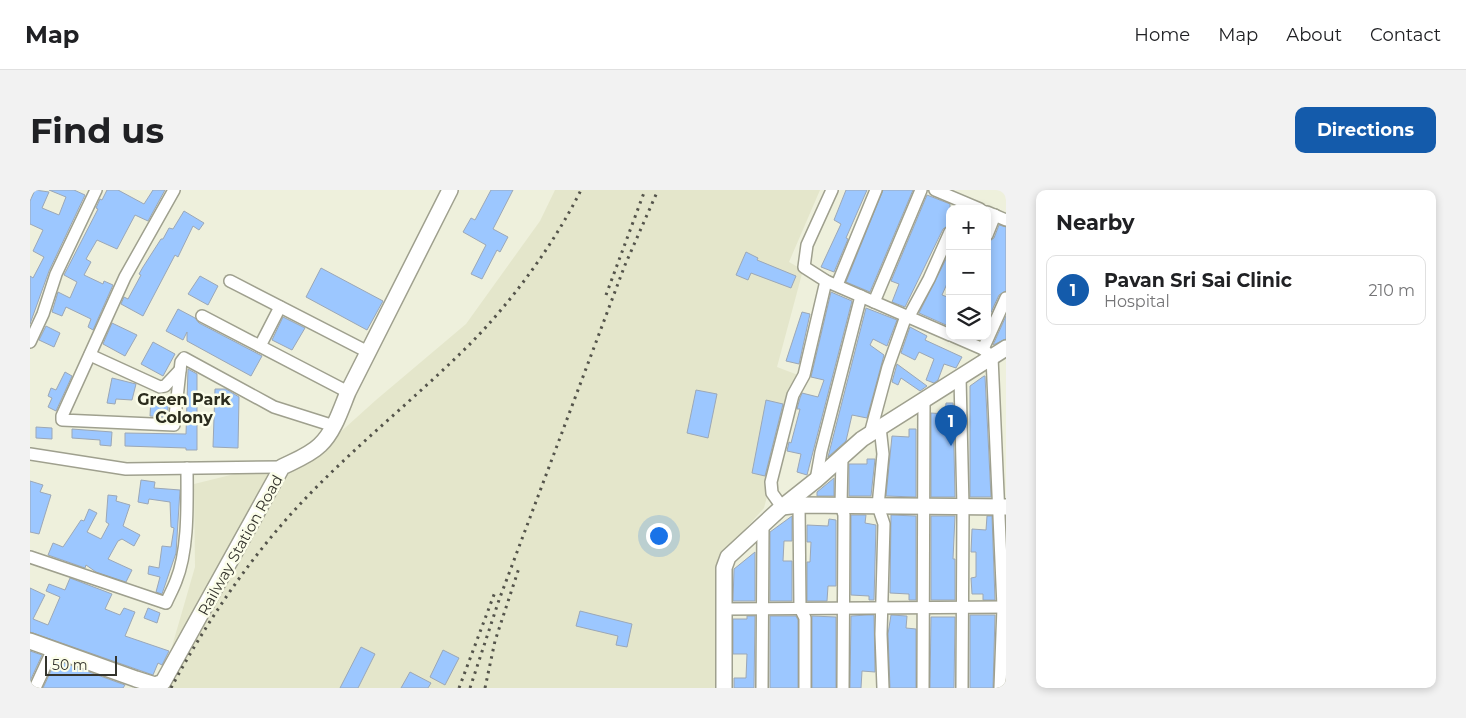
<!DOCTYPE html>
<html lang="en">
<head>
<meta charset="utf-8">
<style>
  body { margin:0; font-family:Montserrat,sans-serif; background:#f2f2f2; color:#202124 }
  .controls { position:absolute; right:15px; top:15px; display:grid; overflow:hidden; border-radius:10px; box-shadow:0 2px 8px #0003 }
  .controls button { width:45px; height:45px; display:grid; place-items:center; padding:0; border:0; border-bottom:1px solid #e0e0e0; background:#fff; color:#202124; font:25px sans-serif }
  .scale { position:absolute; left:15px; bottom:12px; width:72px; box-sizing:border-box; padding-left:5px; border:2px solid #34342d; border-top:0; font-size:14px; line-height:18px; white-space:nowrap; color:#34342d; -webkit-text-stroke:4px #fbfde9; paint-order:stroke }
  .you { position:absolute; left:628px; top:345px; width:18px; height:18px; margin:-12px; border:4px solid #fff; border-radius:50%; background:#1a73e8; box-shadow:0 0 0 8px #1a73e833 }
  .badge { display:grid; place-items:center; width:32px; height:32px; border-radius:50%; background:#145bab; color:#fff; font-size:16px; font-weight:700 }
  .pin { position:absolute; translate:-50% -41px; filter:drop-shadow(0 1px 2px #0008) }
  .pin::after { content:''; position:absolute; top:26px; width:18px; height:15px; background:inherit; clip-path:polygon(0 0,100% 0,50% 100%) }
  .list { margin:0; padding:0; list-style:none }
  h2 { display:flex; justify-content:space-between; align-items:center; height:65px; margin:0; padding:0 20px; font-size:21px }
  h2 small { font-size:16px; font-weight:400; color:#757577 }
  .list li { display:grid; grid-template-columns:32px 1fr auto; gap:15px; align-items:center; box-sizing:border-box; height:70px; margin:0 10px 10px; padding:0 10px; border:1px solid #e0e0e0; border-radius:10px }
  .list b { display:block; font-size:19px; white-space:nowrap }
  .list p { margin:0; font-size:16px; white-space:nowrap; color:#757577 }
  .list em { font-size:16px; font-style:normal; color:#757577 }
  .icon { flex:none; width:28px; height:28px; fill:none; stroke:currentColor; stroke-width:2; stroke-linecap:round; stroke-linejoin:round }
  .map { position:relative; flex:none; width:976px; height:498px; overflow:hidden; border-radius:10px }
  header { display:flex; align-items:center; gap:30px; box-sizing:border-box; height:70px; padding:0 25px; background:#fff; border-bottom:1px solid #e0e0e0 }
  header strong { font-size:24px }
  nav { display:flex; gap:28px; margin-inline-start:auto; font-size:18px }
  .intro { display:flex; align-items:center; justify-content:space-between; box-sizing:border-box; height:120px; padding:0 30px }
  h1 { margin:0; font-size:35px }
  .button { padding:12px 22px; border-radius:10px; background:#145bab; color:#fff; font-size:18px; font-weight:700 }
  main { display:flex; gap:30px; padding:0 30px }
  aside { flex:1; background:#fff; border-radius:10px; box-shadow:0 2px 8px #0003 }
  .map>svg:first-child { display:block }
  .built { fill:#e4e6cb }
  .building { fill:#9cc7ff; stroke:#9ba7b6 }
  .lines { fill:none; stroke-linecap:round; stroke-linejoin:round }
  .street-casing { stroke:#9fa08e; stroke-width:14 }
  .secondary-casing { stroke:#9fa08e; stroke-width:18 }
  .street { stroke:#fff; stroke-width:11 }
  .secondary { stroke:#fff; stroke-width:15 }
  .rail { stroke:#54544b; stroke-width:3; stroke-dasharray:2.5 5; stroke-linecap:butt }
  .labels { text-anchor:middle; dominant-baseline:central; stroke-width:5; stroke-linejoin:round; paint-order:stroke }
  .street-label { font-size:15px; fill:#34342d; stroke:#fbfde9 }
  .neighbourhood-label { font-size:16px; font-weight:bold; fill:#2b2c1d; stroke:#fbfde9 }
</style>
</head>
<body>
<header>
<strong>Map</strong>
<nav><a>Home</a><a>Map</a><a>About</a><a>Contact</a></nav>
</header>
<div class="intro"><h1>Find us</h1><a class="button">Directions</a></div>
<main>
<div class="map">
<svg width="976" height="498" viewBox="0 0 976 498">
  <rect width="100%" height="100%" fill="#eef0dc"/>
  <polygon class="built" points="525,0 790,0 759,72 773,80 747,177 768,185 734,318 693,364 686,498 130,498 165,377 164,294 286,264 346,210 436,134 510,31"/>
  <g class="building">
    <polygon points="5,0 19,2 12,18 29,25 36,7 19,0 44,0 55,5 19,81 0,134 0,86 3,88 14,67 3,61 13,40 0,34 0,11"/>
    <polygon points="77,0 88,0 114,14 123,0 135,0 118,31 105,25 87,59 67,50 56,69 61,72 54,85 73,94 74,91 83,95 63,140 58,137 61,129 36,117 32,126 22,122 28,102 40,108 47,92 34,85 68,19 66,18 70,9 72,10"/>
    <polygon points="461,0 483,0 463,39 478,47 470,62 467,60 452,89 441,84 456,55 433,42 441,28 445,30"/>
    <polygon points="816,0 837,0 816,48 818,49 804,82 791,77 811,34 804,30"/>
    <polygon points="853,0 883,0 840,102 816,92"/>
    <polygon points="897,5 920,14 920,35 913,39 875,117 862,112 869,94 861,91"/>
    <polygon points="154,21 174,33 169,40 163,36 148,67 145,65 113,126 91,114 94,107 98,109 111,85 109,84 113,77 131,49 133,49 139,38 143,39"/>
    <polygon points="969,35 976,37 976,101 969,105 957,131 957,52 964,48"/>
    <polygon points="920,61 920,87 912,105 920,108 920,126 916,135 889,123"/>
    <polygon points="716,62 728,68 727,70 766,86 761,98 721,83 718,90 706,85"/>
    <polygon points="291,78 353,111 337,140 276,107"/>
    <polygon points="170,86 188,96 178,115 158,104"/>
    <polygon points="801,102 822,111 777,285 767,282 771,264 757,261 759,252 761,253 770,219 767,219 770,208 772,203 788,207 794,190 781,187"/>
    <polygon points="836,118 867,130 857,156 843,149 840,155 854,165 837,228 822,225 816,251 798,267"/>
    <polygon points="148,119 165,128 169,133 232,166 221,186 157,151 157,142 153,150 136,141"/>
    <polygon points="772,122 780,124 769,174 756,171"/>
    <polygon points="976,126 976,149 963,155"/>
    <polygon points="253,127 275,138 262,160 242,150"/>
    <polygon points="82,133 107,145 95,166 73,154"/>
    <polygon points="16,136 30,143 24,157 9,150"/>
    <polygon points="880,137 897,146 895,150 932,167 926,178 914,174 908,190 904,193 896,190 904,169 889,162 885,170 871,163"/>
    <polygon points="123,152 145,164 133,186 111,174"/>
    <polygon points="867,174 897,196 890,201 871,188 868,195 862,192"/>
    <polygon points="158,179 167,184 167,260 156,260 156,258 95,256 95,243 156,244"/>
    <polygon points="35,182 42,186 26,221 18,217 22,208 18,206 21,198 26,200"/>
    <polygon points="954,186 955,186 961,307 940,307 940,196"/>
    <polygon points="82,188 106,194 102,210 86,209 85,214 77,213"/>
    <polygon points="185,199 196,199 209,207 208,258 183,257"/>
    <polygon points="666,200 687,204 678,248 657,243"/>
    <polygon points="121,207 139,209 137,227 120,226"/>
    <polygon points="736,210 753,214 735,286 722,283"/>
    <polygon points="916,213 923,213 925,307 901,307 901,223 915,224"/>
    <polygon points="6,237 22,238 22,249 6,248"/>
    <polygon points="42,239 82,242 81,256 70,255 70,250 42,248"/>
    <polygon points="879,239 886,239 886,307 856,306 862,246 879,247"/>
    <polygon points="837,269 845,269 841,306 819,306 819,274 837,274"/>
    <polygon points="804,288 804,306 787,306 787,302"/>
    <polygon points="111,290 125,292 124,298 150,300 146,363 132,404 126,402 130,387 118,384 119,376 129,378 132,356 141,357 144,338 141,337 140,312 119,309 118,314 108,312"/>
    <polygon points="0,291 13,295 10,302 21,305 9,344 0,342"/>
    <polygon points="78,305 87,306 86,311 100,315 93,336 110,345 104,356 92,349 88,351 78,369 102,380 96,392 66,382 56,375 55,378 18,365 23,353 33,357 51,330 54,331 59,319 67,323 57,342 71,349 79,334 76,332"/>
    <polygon points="821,325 836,325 835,333 846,335 844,410 839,410 839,406 821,405"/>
    <polygon points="861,325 886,326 886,410 879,410 879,404 860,403"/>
    <polygon points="762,326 762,351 754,351 753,371 762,371 762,411 740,411 740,342"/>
    <polygon points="901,326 925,326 923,369 925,369 925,410 901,410"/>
    <polygon points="957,326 962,326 965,410 953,410 953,404 942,404 941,388 946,387 946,362 941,362 942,339 956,340"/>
    <polygon points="799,329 806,330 806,396 798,396 797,411 777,411 777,372 780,372 781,352 777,352 777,335 798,336"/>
    <polygon points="725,362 725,411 703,411 704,379"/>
    <polygon points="40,388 82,404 75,419 90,425 94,418 105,422 95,446 139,461 132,475 128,473 123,485 0,442 0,398 15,405 3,429 18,435 30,407 16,401 19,394 35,400"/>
    <polygon points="118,418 130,423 127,433 114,428"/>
    <polygon points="550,421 602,434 597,457 586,455 588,446 546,436"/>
    <polygon points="838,425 844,425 845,482 832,481 831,498 820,498 821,426"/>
    <polygon points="861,425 877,426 876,438 886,439 886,498 860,498 858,444"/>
    <polygon points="940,425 965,425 963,498 940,498"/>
    <polygon points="717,426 725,426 724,498 704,498 704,488 716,488 717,464 703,464 703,429 717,429"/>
    <polygon points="740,426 766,426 768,430 768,498 740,498"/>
    <polygon points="782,426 806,427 806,498 782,498"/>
    <polygon points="901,427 925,427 924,498 900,498"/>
    <polygon points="331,457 345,464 328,498 310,498"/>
    <polygon points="413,460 429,468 415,495 400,487"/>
    <polygon points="0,461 12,465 0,491"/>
    <polygon points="26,470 95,495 93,498 13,498"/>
    <polygon points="380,482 401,493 398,498 371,498"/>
  </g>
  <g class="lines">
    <g class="street-casing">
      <g id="street">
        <polyline points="144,0 95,87 32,226 32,230 144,235 151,172 154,168 244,217 304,236"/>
        <polyline points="802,0 777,55 774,77 796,91 920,145"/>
        <polyline points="905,0 950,19"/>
        <polyline points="957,22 976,30"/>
        <polyline points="957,45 965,25"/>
        <polyline points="200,91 338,162"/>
        <polyline points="807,95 846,0"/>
        <polyline points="844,112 891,0"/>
        <polyline points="172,126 318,202"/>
        <polyline points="878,128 899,89 920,42"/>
        <polyline points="923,146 953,159 962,167 973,417 970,498"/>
        <polyline points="0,152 13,124 26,84 66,0"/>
        <polyline points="230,156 250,117"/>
        <polyline points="953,159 976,108"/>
        <polyline points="60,165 130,197 135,196 150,180"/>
        <polyline points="930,187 933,317 932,498"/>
        <polyline points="850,237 853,264 848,316 854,334 851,444 853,498"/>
        <polyline points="840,244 858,177 876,126"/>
        <polyline points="0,264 96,279 252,277"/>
        <polyline points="812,267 811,315 814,325 813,498"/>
        <polyline points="786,290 791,262 831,106"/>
        <polyline points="769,315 770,418 775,428 775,498"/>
        <polyline points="752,317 742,303 741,292 763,205 774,185 796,91"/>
        <path d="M0,367L136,413C139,406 143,399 146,391C159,359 157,312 157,278"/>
        <polyline points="694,419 976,417"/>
        <polyline points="5,498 23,459"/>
        <polyline points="732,498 733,336"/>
        <polyline points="893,498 894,211"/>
      </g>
    </g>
    <g class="secondary-casing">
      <g id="secondary">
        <polyline points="752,317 769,315 976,317"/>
        <path d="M0,451L106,489L125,495L133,492L252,277C264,271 280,265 290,255C304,242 311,219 318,202L420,0"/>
        <polyline points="694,498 694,378 698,367 752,317 786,290 832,249 976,158"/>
      </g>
    </g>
    <use href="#street" class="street"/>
    <use href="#secondary" class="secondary"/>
    <g class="rail">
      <polyline points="576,105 615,0"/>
      <path d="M141,498C177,431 221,366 273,311C326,255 387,207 441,153C483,110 524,54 551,0"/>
      <polyline points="429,498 465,402"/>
      <polyline points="440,498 469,410 595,75 628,0"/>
      <polyline points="455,498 465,451 489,378"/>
    </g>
  </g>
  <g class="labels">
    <g class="street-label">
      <text transform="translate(210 355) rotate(-61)">Railway Station Road</text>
    </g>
    <g class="neighbourhood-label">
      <text x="154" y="209">Green Park<tspan x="154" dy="18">Colony</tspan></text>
    </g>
  </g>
</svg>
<div class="controls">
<button>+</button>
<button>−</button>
<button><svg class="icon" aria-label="layers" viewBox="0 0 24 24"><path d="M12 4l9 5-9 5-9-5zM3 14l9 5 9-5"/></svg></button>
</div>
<div class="scale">50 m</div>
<div class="you"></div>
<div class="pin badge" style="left:921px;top:256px">1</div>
</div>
<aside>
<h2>Nearby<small></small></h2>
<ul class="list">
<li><span class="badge">1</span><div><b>Pavan Sri Sai Clinic</b><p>Hospital</p></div><em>210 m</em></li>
</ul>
</aside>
</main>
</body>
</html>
